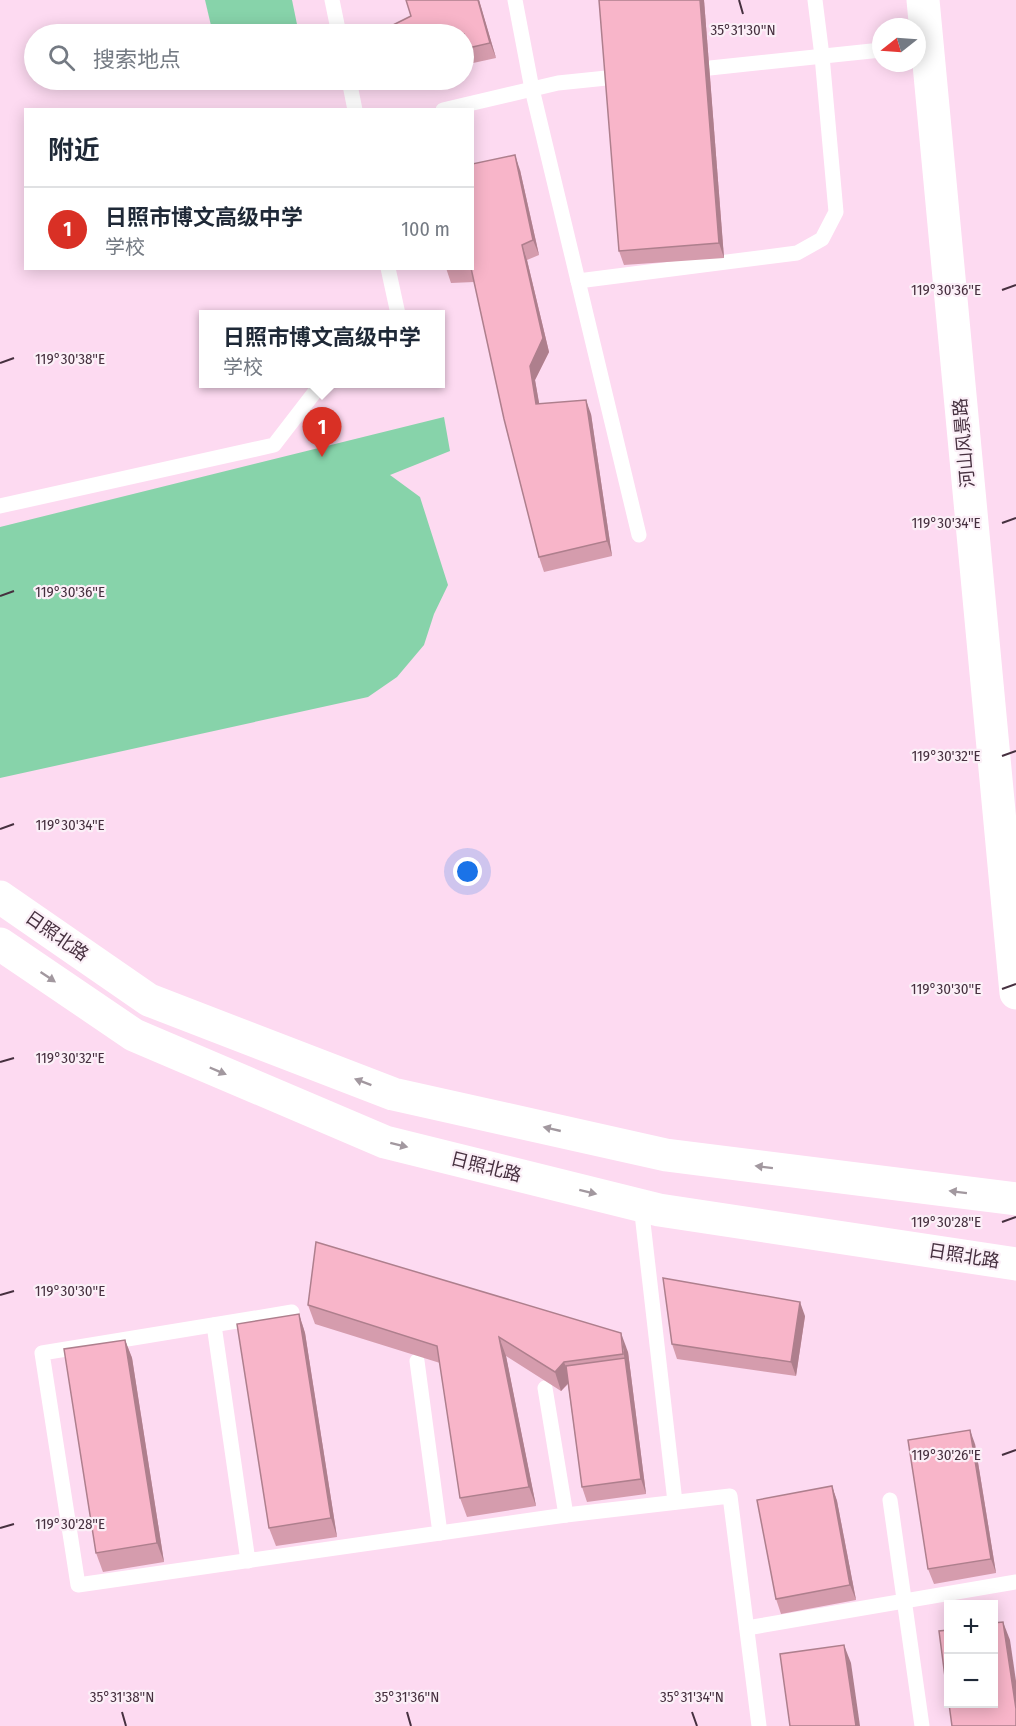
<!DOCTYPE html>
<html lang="zh">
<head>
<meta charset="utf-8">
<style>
  body { margin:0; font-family:"Fira Sans Condensed","Noto Sans SC",sans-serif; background:#f2f2f3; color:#1f2937 }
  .controls { position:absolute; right:18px; bottom:18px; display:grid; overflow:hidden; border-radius:0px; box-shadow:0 3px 15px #0003 }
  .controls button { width:54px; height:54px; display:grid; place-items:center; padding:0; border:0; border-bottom:2px solid #e0e1e3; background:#fff; color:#1f2937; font:30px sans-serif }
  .compass { position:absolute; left:872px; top:18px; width:54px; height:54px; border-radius:50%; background:#fff; box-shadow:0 3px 15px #0003; rotate:253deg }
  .you { position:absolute; left:468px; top:872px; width:21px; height:21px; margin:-15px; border:4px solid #fff; border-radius:50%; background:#1a73e8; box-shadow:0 0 0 9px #1a73e833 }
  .badge { display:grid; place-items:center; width:39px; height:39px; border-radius:50%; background:#d93025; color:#fff; font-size:20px; font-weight:700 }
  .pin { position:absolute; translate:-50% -50px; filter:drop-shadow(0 2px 3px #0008) }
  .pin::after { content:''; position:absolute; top:32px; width:21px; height:18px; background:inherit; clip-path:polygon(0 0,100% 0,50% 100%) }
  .popup { position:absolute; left:199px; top:310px; width:246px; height:78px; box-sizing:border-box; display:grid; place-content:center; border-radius:0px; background:#fff; filter:drop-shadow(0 2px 4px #0005); font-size:20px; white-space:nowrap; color:#747a83 }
  .popup b { font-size:22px; color:#1f2937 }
  .popup::after { content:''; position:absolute; left:50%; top:100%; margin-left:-12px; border:12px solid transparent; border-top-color:#fff }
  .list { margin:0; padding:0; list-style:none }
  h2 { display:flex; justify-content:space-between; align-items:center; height:78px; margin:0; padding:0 24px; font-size:26px }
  h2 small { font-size:20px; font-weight:400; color:#747a83 }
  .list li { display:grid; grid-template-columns:39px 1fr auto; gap:18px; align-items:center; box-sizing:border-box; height:84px; padding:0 24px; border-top:2px solid #e0e1e3 }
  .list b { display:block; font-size:22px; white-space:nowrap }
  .list p { margin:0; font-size:20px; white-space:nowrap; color:#747a83 }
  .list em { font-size:20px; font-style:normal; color:#747a83 }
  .icon { flex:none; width:33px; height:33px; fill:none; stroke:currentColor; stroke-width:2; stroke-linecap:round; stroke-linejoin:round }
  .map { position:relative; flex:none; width:1016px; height:1726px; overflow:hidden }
  .search { position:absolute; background:#fff; box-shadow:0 3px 15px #0003; left:24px; top:24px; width:450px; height:66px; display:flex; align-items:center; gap:15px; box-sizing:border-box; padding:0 21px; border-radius:33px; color:#747a83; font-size:22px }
  .panel { position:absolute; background:#fff; box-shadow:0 3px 15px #0003; left:24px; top:108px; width:450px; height:162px; border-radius:0px }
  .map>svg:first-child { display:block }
  .green { fill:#87d3aa }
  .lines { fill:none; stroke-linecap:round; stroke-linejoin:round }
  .service { stroke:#fff; stroke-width:15 }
  .secondary { stroke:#fff; stroke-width:33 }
  .primary { stroke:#fff; stroke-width:33 }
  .wall { fill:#d59cad }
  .shaded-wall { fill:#ae7f8d }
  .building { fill:#f8b5c9; stroke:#ae7f8d; stroke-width:1.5 }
  .oneway { fill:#a2989f }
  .ticks { fill:none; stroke:#46303f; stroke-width:2 }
  .labels { text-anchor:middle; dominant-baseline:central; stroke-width:4.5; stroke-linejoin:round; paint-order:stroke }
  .street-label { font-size:18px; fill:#46303f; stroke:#fbeff7 }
  .ticks-label { font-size:15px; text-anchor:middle; fill:#46303f; stroke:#fbeff7; stroke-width:4.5; stroke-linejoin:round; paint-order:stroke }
</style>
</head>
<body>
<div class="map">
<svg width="1016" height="1726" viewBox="0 0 1016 1726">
  <rect width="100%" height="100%" fill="#fddaf1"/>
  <g class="green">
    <polygon points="205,0 292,0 299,34 213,34"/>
    <polygon points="444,417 450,451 390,475 420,497 448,585 434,614 424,645 397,677 368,697 0,778 0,527"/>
  </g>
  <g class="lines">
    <g class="service">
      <polyline points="332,0 339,34"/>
      <polyline points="515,0 532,89 639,535"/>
      <polyline points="691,70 881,50"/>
      <polyline points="349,80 355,110"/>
      <polyline points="443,110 558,83 626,76"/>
      <polyline points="388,268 398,314"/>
      <polyline points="578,281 797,253 822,239 836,212 822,56 815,0"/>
      <polyline points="0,506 274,445 321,384"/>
      <polyline points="641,1205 675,1502"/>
      <polyline points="292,1312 42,1353 78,1585 440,1533 417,1361"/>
      <polyline points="214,1325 248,1561"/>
      <polyline points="890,1500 922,1726"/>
      <polyline points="566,1515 730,1496 759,1726"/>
      <polyline points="440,1533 566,1515 545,1388"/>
      <polyline points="747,1628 1016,1582"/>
    </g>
    <polyline class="secondary" points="923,0 1016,993"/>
    <g class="primary">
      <polyline points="0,897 149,1000 393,1094 666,1155 1016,1199"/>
      <polyline points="0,944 134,1035 385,1142 659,1210 1016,1264"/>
    </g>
  </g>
  <g class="wall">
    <polygon points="479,0 496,58 464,65 464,34"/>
    <polygon points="704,0 724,258 624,265 619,251"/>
    <polygon points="520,170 539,255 527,260 549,352 535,380 539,404 591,414 612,556 544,572 539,557 474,282 451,283 446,268 472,268"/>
    <polygon points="308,1305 628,1352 646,1494 587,1502 582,1487 568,1384 561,1391 506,1356 536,1506 467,1517 460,1498 440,1363 315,1324"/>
    <polygon points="299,1314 305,1333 337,1537 276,1546 269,1528"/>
    <polygon points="805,1316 796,1376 677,1359 672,1344"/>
    <polygon points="125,1340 132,1358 164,1562 103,1572 96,1553"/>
    <polygon points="975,1444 996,1573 934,1584 928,1569"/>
    <polygon points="832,1486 837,1501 856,1600 781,1614 776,1599"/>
  </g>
  <g class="shaded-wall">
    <polygon points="478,0 479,0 496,58 490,43"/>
    <polygon points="700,0 704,0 724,258 719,243"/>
    <polygon points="515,155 520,170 539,255 533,240"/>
    <polygon points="522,245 527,260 549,352 535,380 542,419 536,404 530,366"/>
    <polygon points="586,400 591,414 612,556 607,541"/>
    <polygon points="800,1302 805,1316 796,1376 791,1362"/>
    <polygon points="299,1314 305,1333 337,1537 331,1518"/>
    <polygon points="621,1333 628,1352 646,1494 641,1479"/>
    <polygon points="499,1337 506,1356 536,1506 529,1487"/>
    <polygon points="125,1340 132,1358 164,1562 157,1543"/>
    <polygon points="564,1362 571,1380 561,1391 555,1372"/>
    <polygon points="970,1430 975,1444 996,1573 991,1559"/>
    <polygon points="832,1486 837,1501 856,1600 850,1585"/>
    <polygon points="1003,1622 1010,1640 1016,1681 1016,1709"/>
    <polygon points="844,1645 851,1663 860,1726 856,1726"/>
  </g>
  <g class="building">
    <polygon points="406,0 478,0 490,43 464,49 464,34 393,34 391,26 411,16"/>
    <polygon points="599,0 700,0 719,243 619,251"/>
    <polygon points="515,155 533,240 522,245 543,338 530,366 536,404 586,400 607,541 539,557 504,419 471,268 472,268 472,164"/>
    <polygon points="316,1242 621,1333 623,1354 564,1362 555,1372 499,1337 529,1487 460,1498 437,1346 308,1305"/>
    <polygon points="663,1278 800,1302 791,1362 672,1344"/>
    <polygon points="299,1314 331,1518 269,1528 237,1324"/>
    <polygon points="125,1340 157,1543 96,1553 64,1349"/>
    <polygon points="625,1358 641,1479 582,1487 566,1366"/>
    <polygon points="970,1430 991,1559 928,1569 908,1440"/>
    <polygon points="832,1486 850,1585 776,1599 757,1500"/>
    <polygon points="1003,1622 1016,1709 1016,1726 952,1726 949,1704 993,1704 993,1623"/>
    <polygon points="948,1630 948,1700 939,1631"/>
    <polygon points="844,1645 856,1726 790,1726 780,1654"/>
  </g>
  <defs><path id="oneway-solid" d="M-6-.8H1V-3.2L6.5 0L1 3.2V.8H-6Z" transform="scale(1.5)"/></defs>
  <g class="oneway">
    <use href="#oneway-solid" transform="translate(48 977) rotate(34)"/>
    <use href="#oneway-solid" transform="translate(218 1071) rotate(23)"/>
    <use href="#oneway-solid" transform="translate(363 1082) rotate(-159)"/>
    <use href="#oneway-solid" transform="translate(552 1129) rotate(-167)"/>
    <use href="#oneway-solid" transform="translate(399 1145) rotate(14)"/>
    <use href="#oneway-solid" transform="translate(764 1167) rotate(-173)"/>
    <use href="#oneway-solid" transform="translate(588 1192) rotate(14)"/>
    <use href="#oneway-solid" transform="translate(958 1192) rotate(-173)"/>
  </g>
  <path class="ticks" d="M739,0L743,14M1002,290L1016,285M0,363L14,358M1002,523L1016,518M0,596L14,591M1002,756L1016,751M0,829L14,824M1002,989L1016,984M0,1062L14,1058M1002,1222L1016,1217M0,1295L14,1291M1002,1455L1016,1450M0,1528L14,1524M122,1712L126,1726M407,1712L411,1726M692,1712L697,1726"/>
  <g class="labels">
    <g class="street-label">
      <text transform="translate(964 443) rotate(-95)">河山风景路</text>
      <text transform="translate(57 936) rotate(35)">日照北路</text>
      <text transform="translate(486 1167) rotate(14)">日照北路</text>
      <text transform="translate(964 1256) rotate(9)">日照北路</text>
    </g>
  </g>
  <g class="ticks-label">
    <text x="743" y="35">35°31'30"N</text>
    <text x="946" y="295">119°30'36"E</text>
    <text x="70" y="364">119°30'38"E</text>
    <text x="946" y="528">119°30'34"E</text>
    <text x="70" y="597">119°30'36"E</text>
    <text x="946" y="761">119°30'32"E</text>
    <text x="70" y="830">119°30'34"E</text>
    <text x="946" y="994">119°30'30"E</text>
    <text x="70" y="1063">119°30'32"E</text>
    <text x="946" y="1227">119°30'28"E</text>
    <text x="70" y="1296">119°30'30"E</text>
    <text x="946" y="1460">119°30'26"E</text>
    <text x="70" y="1529">119°30'28"E</text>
    <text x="122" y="1702">35°31'38"N</text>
    <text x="407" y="1702">35°31'36"N</text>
    <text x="692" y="1702">35°31'34"N</text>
  </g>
</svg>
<div class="controls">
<button>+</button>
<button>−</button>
</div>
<svg class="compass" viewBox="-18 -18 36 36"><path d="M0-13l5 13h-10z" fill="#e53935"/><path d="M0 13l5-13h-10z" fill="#747a83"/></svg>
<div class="you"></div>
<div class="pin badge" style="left:322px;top:457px">1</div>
<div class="popup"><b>日照市博文高级中学</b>学校</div>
<div class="search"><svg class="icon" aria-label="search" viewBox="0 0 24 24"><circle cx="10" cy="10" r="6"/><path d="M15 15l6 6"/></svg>搜索地点</div>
<section class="panel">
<h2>附近<small></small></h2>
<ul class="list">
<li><span class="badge">1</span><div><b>日照市博文高级中学</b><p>学校</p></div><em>100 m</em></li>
</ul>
</section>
</div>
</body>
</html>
